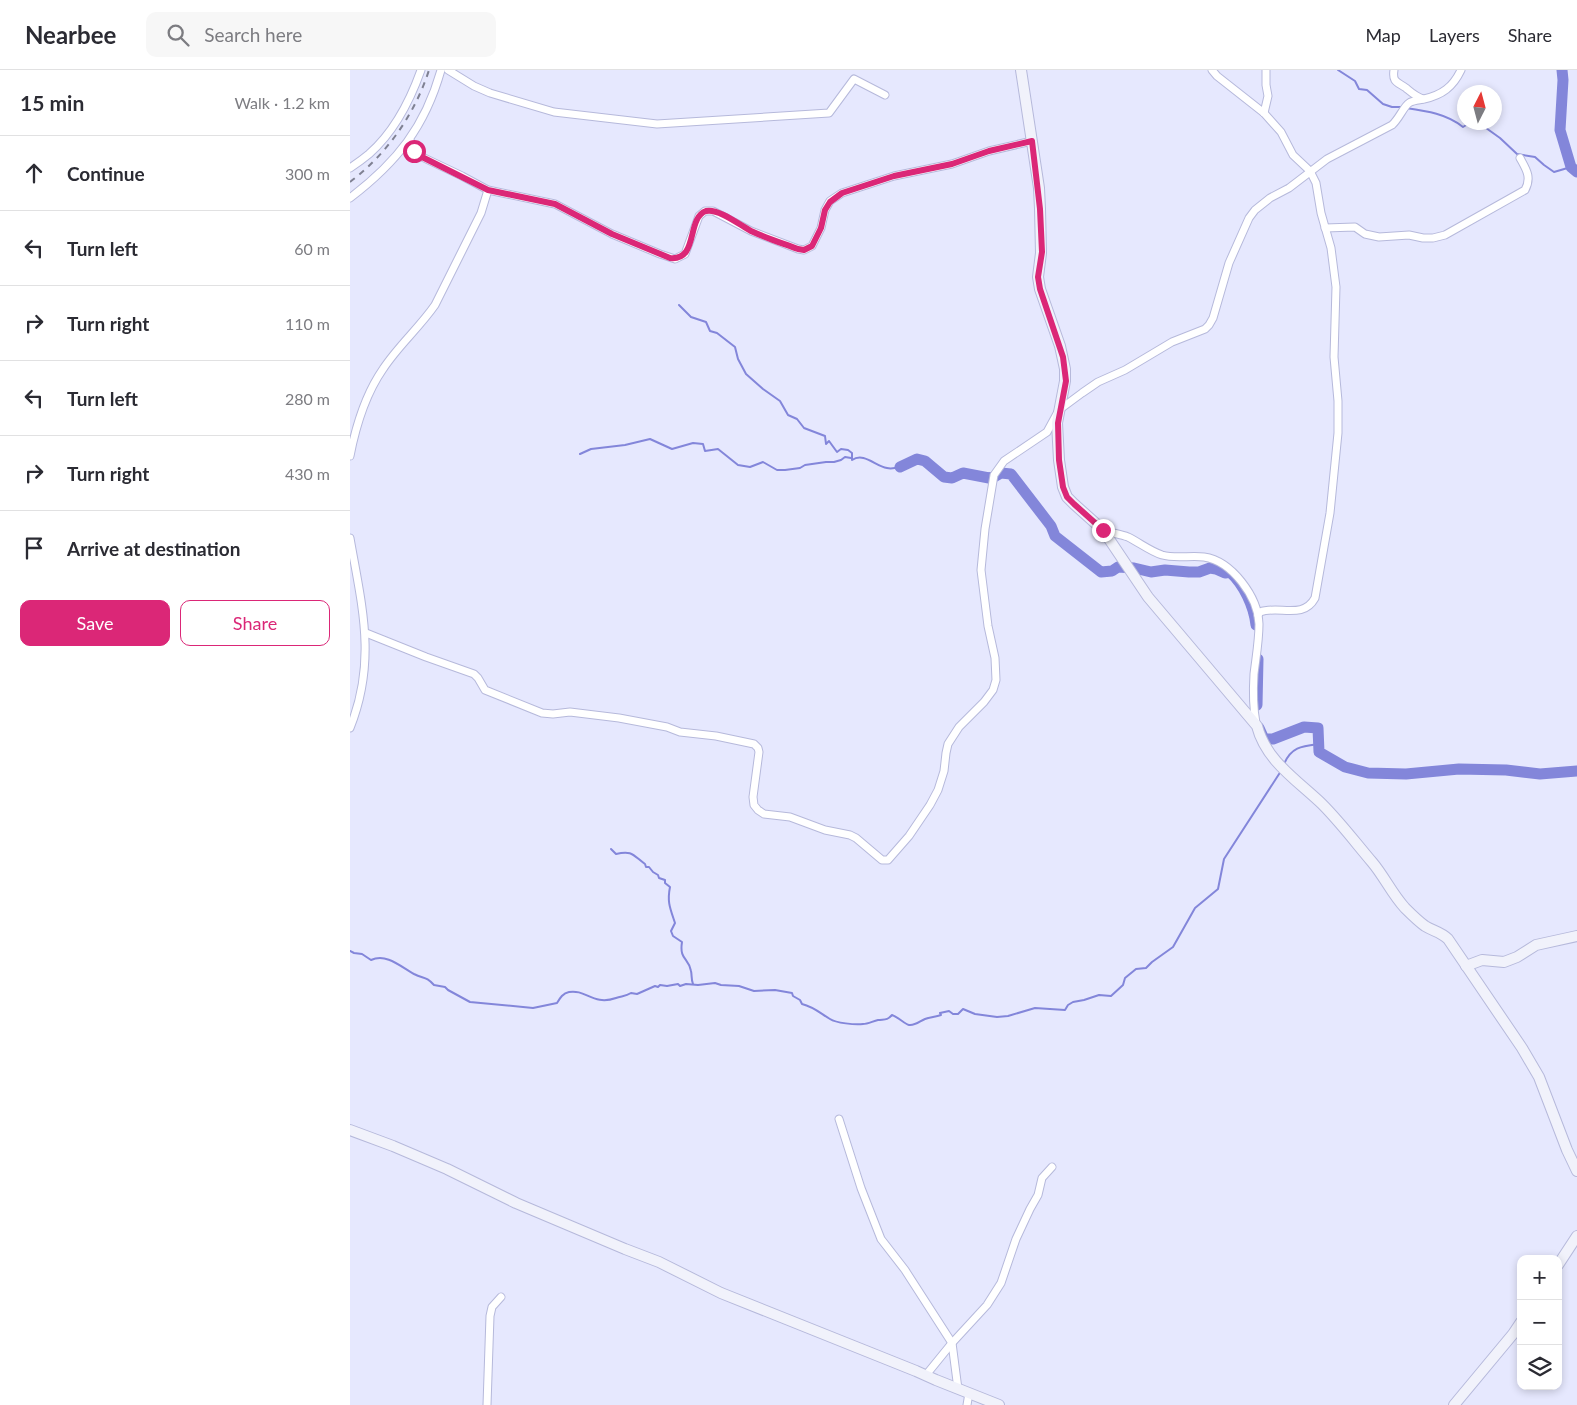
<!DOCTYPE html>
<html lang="en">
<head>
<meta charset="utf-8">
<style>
  body { margin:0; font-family:Lato,sans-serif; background:#f7f7f7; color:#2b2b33 }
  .controls { position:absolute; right:15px; bottom:15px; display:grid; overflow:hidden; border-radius:10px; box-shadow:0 2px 8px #0003 }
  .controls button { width:45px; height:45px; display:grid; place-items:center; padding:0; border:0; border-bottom:1px solid #e1e1e2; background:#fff; color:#2b2b33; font:25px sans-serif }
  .compass { position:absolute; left:1107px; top:15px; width:45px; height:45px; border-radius:50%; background:#fff; box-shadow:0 2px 8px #0003; rotate:6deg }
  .stop { position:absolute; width:15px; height:15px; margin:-11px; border:4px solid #db2777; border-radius:50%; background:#fff }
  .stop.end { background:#db2777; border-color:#fff; box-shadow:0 1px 5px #0008 }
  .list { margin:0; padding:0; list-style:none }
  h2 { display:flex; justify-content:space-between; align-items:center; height:65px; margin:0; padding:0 20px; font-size:21px }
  h2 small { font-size:16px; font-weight:400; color:#7c7c81 }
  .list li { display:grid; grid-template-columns:32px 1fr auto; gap:15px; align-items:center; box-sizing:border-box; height:75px; padding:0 20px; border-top:1px solid #e1e1e2 }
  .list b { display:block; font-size:19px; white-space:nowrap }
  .list em { font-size:16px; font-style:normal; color:#7c7c81 }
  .actions { display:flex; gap:10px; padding:15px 20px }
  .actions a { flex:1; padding:11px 0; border:1px solid #db2777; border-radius:10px; text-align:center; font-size:18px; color:#db2777 }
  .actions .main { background:#db2777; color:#fff }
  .icon { flex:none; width:28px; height:28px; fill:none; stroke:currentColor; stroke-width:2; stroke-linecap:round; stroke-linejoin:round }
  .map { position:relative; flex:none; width:1227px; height:1335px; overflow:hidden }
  header { display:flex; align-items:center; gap:30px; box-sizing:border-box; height:70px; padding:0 25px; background:#fff; border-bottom:1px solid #e1e1e2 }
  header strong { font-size:24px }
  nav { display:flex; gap:28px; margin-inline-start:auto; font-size:18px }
  .search { width:350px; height:45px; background:#f7f7f7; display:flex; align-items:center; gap:12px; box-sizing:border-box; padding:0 18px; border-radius:10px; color:#7c7c81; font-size:19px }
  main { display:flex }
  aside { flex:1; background:#fff }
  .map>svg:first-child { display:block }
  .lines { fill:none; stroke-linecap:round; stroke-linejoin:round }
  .stream { stroke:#8386da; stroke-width:2 }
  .river { stroke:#8386da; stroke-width:11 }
  .street-casing { stroke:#b6b9db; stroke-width:9 }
  .secondary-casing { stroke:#b6b9db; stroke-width:12 }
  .street { stroke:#fff; stroke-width:7 }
  .secondary { stroke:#f1f2fb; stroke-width:10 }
  .rail { stroke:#7f8192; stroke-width:2; stroke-dasharray:6 6; stroke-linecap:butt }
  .route { stroke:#db2777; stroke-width:6 }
</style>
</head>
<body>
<header>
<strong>Nearbee</strong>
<div class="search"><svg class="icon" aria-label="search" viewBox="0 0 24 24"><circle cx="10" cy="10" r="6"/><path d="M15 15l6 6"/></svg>Search here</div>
<nav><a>Map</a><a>Layers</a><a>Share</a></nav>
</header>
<main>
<aside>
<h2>15 min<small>Walk · 1.2 km</small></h2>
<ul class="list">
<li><svg class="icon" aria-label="ahead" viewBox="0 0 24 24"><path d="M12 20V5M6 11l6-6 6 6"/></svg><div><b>Continue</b></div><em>300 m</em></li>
<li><svg class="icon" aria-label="left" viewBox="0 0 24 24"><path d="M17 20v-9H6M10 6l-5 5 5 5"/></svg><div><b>Turn left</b></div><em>60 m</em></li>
<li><svg class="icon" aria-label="right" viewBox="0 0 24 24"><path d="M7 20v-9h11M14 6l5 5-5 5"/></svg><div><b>Turn right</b></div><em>110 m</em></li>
<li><svg class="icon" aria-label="left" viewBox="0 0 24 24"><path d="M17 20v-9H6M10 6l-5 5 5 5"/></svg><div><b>Turn left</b></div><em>280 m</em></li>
<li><svg class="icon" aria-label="right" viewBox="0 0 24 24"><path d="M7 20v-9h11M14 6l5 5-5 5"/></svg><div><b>Turn right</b></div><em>430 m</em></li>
<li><svg class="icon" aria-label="arrive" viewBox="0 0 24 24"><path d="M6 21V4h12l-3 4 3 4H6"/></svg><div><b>Arrive at destination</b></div></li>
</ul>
<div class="actions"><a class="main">Save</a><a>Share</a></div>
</aside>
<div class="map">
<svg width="1227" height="1335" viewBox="0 0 1227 1335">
  <rect width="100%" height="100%" fill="#e6e8fe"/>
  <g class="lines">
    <g class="stream">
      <polyline points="988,0 1005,11 1009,19 1017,20 1033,34 1042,37 1052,37"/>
      <path d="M1056,38C1077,41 1097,44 1113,57L1121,52"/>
      <polyline points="1122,52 1136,58 1150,68 1167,84 1185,87 1194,95 1204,102 1221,97"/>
      <path d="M329,235L341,247L356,252L360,261L367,263L385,277L388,289L396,304L413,319L430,331L438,345L447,349L454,358L475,366L476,374L479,371L487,382L491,379L498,380L502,383V390C514,382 525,396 537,398C541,399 546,398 550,397"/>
      <polyline points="230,384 241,379 275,375 300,369 322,379 343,373 353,374 355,381 368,379 388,395 400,397 413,392 427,400 435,400 450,398 455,395 476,392 484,392 491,390 495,387 501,388"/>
      <path d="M934,694C941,677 952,676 968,674"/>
      <path d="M261,779L266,784C282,780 283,785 295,794L296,797H299L303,802L308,805L309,808L315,810V813L320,817C317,832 320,838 325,853L321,861L323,866L332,872C329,890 339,888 341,901C342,905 341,909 343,914"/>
      <path d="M0,881L4,883L12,884L21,890C37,883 51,897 64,904C74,909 76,906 84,915L95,917L98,920L120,932L183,938L207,933C210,928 213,923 219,922C236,919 243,936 266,928C272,926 276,926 281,923L287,924L305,916L308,917L310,915L317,916L328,914L330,916L336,914L348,915L365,913L371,915L389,916L404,921L425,920L442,923L443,926L450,930L452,934C464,937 470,943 480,949C486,953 505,955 513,954C518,954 523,951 528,950C534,949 537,951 542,945C548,947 555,954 559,955C565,956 570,951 575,949C580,947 585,947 591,945L590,943L599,941L603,944H608L613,939L625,944L647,947L658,946L685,938L715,940L718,935L723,932L734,930L749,925L761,926L773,915L775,908L786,899L796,898L802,892L823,877L845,838L868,819L874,789L931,701"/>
    </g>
    <g class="river">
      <polyline points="1212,0 1213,10 1210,60 1221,97 1227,102"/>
      <path d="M550,397L567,389L575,391L594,407L602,408L613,403L639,408L644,407L651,403L661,404L701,456L705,466L751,502L762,501L768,497L784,498L801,502L815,500L839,502H849L860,498L866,499L875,503L880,502C894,515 904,536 906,555"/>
      <polyline points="907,635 908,589"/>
      <polyline points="909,658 914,669 923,669 954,657 968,658 969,682 995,697 1018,703 1056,704 1109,699 1156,700 1190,704 1227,701"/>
    </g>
    <g class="street-casing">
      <g id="street">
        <polyline points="98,0 124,16 140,23 204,42 307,54 479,43 504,9 535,25"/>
        <path d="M862,0L867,6L914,43L931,62L943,85L960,101L966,113L971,143L981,178L986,217L984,287L988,331V363L980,443L965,528C953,550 929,535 910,542L908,545"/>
        <path d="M1044,0C1042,13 1048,12 1056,18C1062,23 1065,26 1073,29"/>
        <polyline points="914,43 918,26 916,15 916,0"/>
        <polyline points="60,70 64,81 70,86 112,106 138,120 205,134 262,164 310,184 325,189 335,184 349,146 355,141 363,141 401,161 448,179 454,180 462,176 471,158 475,140 480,131 492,123 544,106 602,94 639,81 682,71"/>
        <path d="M0,98C6,94 13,89 19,84C44,62 60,31 71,0"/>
        <path d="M0,128C47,92 75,57 91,0"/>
        <path d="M975,158L1005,157L1015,164L1029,167L1059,165L1073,168H1083L1095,165L1175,120C1182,107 1176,99 1170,88"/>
        <path d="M0,386C6,355 15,325 33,299C48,276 69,258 85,235L131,143L138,120"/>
        <path d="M753,460C761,463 770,464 778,467C790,473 800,481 812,485C826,489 841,485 854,487C882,491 908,527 909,554C909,571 906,587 904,604C903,620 903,637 906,653"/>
        <path d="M0,468C12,537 27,590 0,658"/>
        <path d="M16,563L76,587L124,604L128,608L135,620L192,643L203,644L220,642L269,648L317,657L330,662L366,666L404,674L408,678L409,682L403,727L404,735L408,740L414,744L440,747L475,760L500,765L506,768L532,790H538L559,766L580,735L588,720L594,701L596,683L598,674L609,657L634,632L643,620L646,610L645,588L638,556L631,500L635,459L644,405L654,391L697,362L709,340L732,323L748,312L775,300L822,272L855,259L859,255L863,248L879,193L899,148L905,140L920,128L939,118L977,89L1042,55C1049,49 1054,36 1059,33C1063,30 1070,30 1074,29C1092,25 1103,17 1111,0"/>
        <polyline points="489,1049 511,1118 531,1169 555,1200 602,1273 608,1319"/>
        <polyline points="576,1305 602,1273 637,1235 651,1213 666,1169 680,1139 688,1125 692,1108 702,1097"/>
        <polyline points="137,1335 140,1246 142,1237 151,1227"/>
        <polyline points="617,1335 619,1323"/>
      </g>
    </g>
    <g class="secondary-casing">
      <g id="secondary">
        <path d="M671,0L689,118L690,139L691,183L688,207L690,219L710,276L715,299V311L707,353L709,390L713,417L717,427L724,434L753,460L798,527L907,656C916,691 947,710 972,734C990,752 1005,772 1022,792C1034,806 1042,824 1055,838C1061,844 1068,851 1075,856C1083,861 1091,862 1098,869L1172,978L1189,1007L1217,1080L1227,1101"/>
        <polyline points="1116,896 1132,890 1154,892 1167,887 1186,875 1227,866"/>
        <polyline points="0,1060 43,1076 97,1099 166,1133 275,1179 309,1192 371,1223 566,1301 586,1310 649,1335"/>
        <polyline points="1208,1195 1227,1166"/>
        <polyline points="1104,1335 1163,1264 1171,1252"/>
      </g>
    </g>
    <use href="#street" class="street"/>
    <use href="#secondary" class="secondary"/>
    <path class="rail" d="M0,112C37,84 65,44 79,0"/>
  </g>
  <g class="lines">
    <path class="route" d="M64,81L70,86L138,120L205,134L262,164L320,188C349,191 336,148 356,141C368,138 390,155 401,161C416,168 432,173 448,179L454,180L462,176L471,158L475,140L480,132L492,123L544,106L602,94L639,81L682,71L690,139L692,182L688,207L690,219L713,287L716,311L708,353L709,390L713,417L717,427L724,434L753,460"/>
  </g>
</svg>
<div class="controls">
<button>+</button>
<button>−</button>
<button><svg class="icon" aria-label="layers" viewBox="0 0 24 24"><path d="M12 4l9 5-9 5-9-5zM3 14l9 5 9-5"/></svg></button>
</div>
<svg class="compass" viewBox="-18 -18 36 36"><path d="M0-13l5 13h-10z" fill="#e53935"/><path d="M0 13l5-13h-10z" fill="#7c7c81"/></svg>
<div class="stop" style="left:64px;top:81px"></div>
<div class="stop end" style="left:753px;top:460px"></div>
</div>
</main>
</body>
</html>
